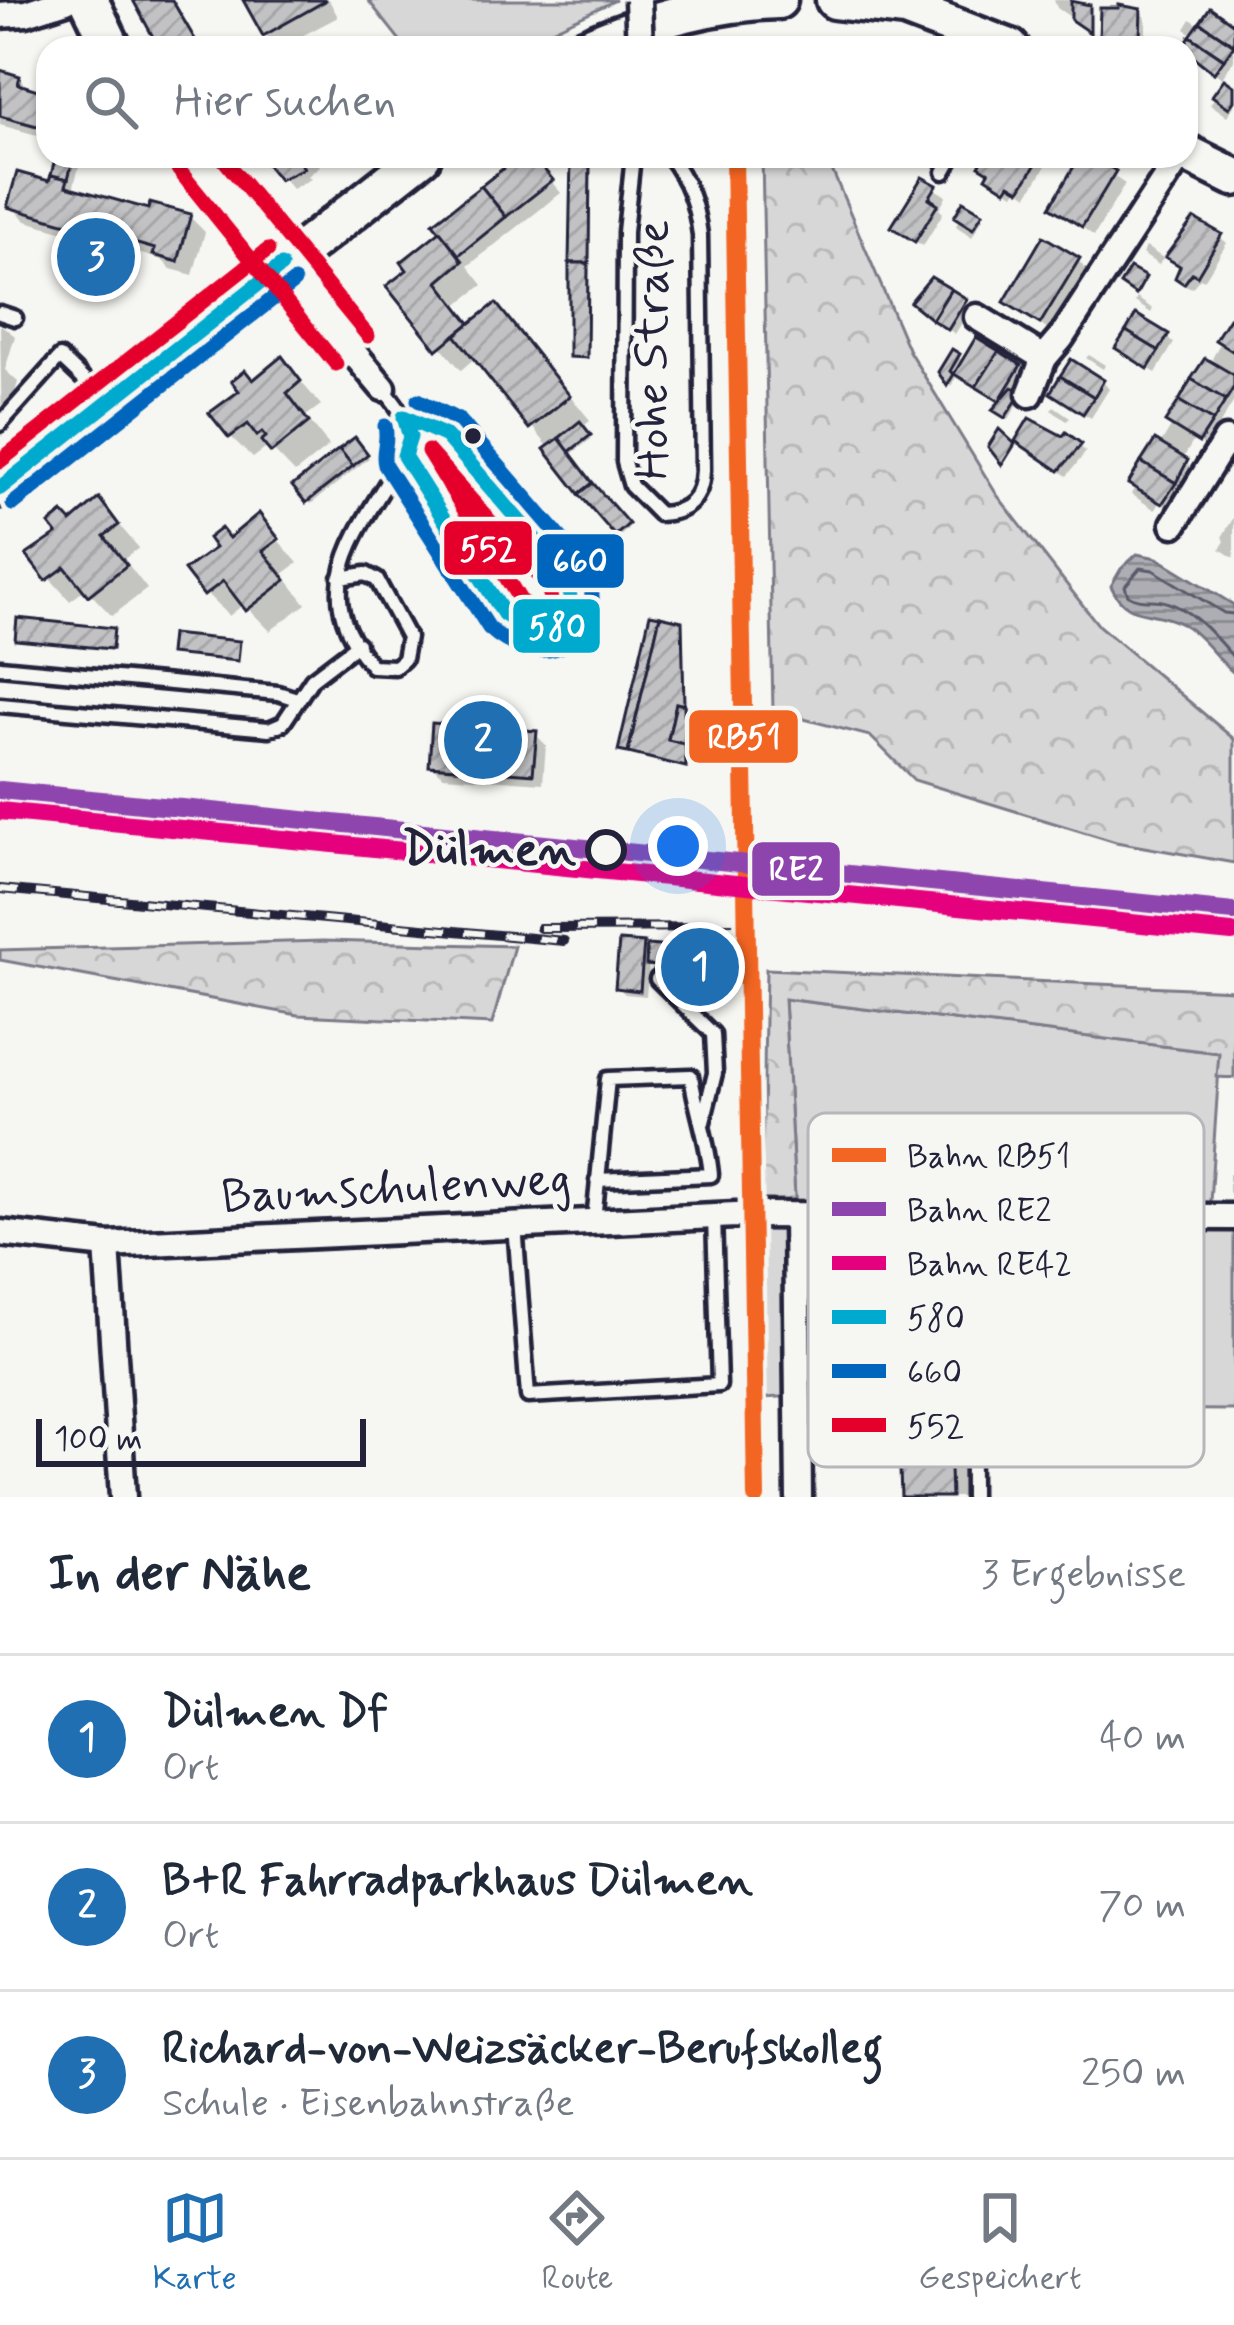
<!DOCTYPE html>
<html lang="de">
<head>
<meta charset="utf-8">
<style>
  body { margin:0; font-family:Mynerve,sans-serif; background:#f6f6f7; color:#1f2937 }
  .scale { position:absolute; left:36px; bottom:30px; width:330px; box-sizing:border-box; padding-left:12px; border:6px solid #22223b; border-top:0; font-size:33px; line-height:42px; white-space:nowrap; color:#22223b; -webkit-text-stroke:9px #f6f6f2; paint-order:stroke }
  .you { position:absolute; left:678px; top:846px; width:42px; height:42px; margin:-30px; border:9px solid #fff; border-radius:50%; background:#1a73e8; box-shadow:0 0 0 18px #1a73e833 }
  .badge { display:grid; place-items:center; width:78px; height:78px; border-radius:50%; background:#1f6fb2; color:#fff; font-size:39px; font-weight:700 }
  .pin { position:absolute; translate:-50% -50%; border:6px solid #fff; box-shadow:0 3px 12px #0006 }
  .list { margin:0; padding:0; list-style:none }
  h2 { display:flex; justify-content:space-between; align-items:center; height:156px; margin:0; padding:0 48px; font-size:51px }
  h2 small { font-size:39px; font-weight:400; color:#747a83 }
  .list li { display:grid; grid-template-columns:78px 1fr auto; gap:36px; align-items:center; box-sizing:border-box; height:168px; padding:0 48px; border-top:3px solid #e0e1e3 }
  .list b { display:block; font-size:45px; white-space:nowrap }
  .list p { margin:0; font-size:39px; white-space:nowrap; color:#747a83 }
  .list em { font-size:39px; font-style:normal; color:#747a83 }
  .icon { flex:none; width:66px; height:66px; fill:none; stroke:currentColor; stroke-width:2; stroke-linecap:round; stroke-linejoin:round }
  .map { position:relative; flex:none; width:1234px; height:1497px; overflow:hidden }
  .search { position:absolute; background:#fff; box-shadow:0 3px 9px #0004; left:36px; right:36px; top:36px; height:132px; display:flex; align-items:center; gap:30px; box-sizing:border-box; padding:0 42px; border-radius:36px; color:#747a83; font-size:45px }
  .sheet { height:660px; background:#fff }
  nav { display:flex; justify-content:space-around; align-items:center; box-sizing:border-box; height:168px; border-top:3px solid #e0e1e3; background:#fff; font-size:33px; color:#747a83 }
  nav a { display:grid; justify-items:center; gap:6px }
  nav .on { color:#1f6fb2 }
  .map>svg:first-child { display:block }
  .green { fill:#d7d7d7; stroke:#7c7c89; stroke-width:3 }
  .forest { fill:url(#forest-crowns); stroke:#7c7c89; stroke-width:3 }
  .water { fill:url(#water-rules); stroke:#757583; stroke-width:3 }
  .shadow { fill:#0003 }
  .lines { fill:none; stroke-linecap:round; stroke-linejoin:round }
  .shore { stroke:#5a5a6b; stroke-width:3 }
  .building { fill:url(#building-hatch); stroke:#22223b; stroke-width:3 }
  .lane-casing { stroke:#22223b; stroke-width:21 }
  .street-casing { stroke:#22223b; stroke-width:33 }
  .secondary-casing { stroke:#22223b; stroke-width:45 }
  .lane { stroke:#f6f6f2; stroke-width:12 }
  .street { stroke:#f6f6f2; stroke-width:24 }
  .secondary { stroke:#f6f6f2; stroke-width:36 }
  .rail-casing { stroke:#22223b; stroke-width:10 }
  .rail { stroke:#f6f6f2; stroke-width:6; stroke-dasharray:18; stroke-linecap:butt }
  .street-bridge-casing { stroke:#22223b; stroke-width:33; stroke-linecap:butt }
  .street-bridge { stroke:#f6f6f2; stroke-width:24 }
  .bus-1-casing { stroke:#f6f6f2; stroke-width:24 }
  .bus-2-casing { stroke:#f6f6f2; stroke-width:24 }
  .bus-3-casing { stroke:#f6f6f2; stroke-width:24 }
  .bus-1 { stroke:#00a9ce; stroke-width:15 }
  .bus-2 { stroke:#0065bd; stroke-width:15 }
  .bus-3 { stroke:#e4002b; stroke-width:15 }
  .rail-1-casing { stroke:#f6f6f2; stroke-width:27 }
  .rail-2-casing { stroke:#f6f6f2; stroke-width:27 }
  .rail-3-casing { stroke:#f6f6f2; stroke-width:27 }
  .rail-1 { stroke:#f26522; stroke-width:18 }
  .rail-2 { stroke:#8e44ad; stroke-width:18 }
  .rail-3 { stroke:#e5007d; stroke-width:18 }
  .bus-dot { fill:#22223b; stroke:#f6f6f2; stroke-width:4.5 }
  .stop-dot { fill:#f6f6f2; stroke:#22223b; stroke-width:6 }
  .labels { text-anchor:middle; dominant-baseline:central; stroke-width:9; stroke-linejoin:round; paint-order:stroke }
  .street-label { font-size:48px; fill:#22223b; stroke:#f6f6f2 }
  .stop-label { font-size:48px; font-weight:bold; fill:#22223b; stroke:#f6f6f2; text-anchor:end }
  .key { fill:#f6f6f2; stroke:#b6b6bb; stroke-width:3 }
  .key-label { font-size:33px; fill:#22223b }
  .line-badge { stroke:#f6f6f2; stroke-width:4.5 }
  .badge-label { font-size:33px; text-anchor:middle; font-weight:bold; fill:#fff }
</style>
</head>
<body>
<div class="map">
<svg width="1234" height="1497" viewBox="0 0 1234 1497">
  <defs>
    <pattern id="forest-crowns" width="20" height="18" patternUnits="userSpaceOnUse" patternTransform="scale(3)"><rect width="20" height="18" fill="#d7d7d7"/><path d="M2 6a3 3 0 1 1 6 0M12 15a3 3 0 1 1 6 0" fill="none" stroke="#b8b8b9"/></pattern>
    <pattern id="water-rules" width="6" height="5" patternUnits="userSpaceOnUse" patternTransform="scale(3)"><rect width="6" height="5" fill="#adadb3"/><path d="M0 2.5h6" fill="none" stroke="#8c8c93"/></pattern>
    <pattern id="building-hatch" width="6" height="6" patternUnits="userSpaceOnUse" patternTransform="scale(3)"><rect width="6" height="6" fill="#c2c2c4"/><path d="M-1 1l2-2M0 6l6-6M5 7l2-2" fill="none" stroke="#a6a6a9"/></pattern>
  </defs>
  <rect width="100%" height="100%" fill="#f6f6f2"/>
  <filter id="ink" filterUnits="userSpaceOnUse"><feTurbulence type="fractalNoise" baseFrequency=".00833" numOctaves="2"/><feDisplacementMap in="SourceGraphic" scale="24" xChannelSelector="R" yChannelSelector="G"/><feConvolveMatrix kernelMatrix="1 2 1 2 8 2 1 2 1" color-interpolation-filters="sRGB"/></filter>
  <g filter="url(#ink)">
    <g class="green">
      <polygon points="368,0 616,0 513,48 406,48"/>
      <polygon points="784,999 1220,1053 1209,1217 1234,1217 1234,1410 1065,1409 1061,1217 796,1216 798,1396 763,1398 761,1215 796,1215"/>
    </g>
    <g class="forest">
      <polygon points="762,156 826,156 909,351 997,495 1099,626 1234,739 1234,863 1116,842 914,780 870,736 773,711"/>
      <polygon points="323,941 514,946 492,1024 298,1015 0,960 0,950"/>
      <polygon points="766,969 1234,990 1234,1078 1217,1077 1219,1053 784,999 796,1216 761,1215"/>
    </g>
    <path class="water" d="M1137,554L1157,558L1234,605V673C1216,659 1204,637 1184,625C1153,607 1128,623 1111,586L1121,569Z"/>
    <g class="shadow">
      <polygon points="136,0 174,0 202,48 162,48"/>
      <polygon points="246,0 329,0 338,17 279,48 265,34"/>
      <polygon points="1054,0 1072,0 1072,5 1089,8 1091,31 1057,8"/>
      <polygon points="1139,12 1146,18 1146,44 1109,44 1102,37"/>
      <polygon points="1191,19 1200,26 1234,27 1234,60 1222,78 1186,52 1194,35 1185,29"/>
      <polygon points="0,73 19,78 32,91 48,96 48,138 0,125"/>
      <polygon points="1225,84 1234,90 1234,106 1227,116 1210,104"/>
      <polygon points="59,156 82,156 73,189 150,213 190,217 205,232 193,275 171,269 162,260 26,221 11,206 51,185"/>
      <polygon points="264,156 312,156 320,166 308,176 311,179 292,189"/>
      <polygon points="524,156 531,156 561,193 468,266 483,285 457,305 473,325 496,307 590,420 582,426 591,439 569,456 629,528 620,536 476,357 461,370 390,286 452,241"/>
      <polygon points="574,156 592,156 588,359 572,356"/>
      <polygon points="895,156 917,156 912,164"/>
      <polygon points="990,156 1052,156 1028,195 1018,188 1014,194 996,183 982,166"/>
      <polygon points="1084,156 1125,184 1094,236 1054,207"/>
      <polygon points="923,181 946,196 939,209 943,213 923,246 902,233"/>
      <polygon points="965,206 983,218 972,237 956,226"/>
      <polygon points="1220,237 1227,243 1204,280 1200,278 1192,288 1185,285 1179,278"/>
      <polygon points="1146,247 1163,258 1159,265 1142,254"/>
      <polygon points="1078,261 1089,272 1052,333 1007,301"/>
      <polygon points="1137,298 1153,309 1151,313 1135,302"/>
      <polygon points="965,301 971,308 955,334 920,309"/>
      <polygon points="1234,315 1234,401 1206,447 1194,440 1182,460 1193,469 1169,508 1159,502 1155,510 1131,494 1172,425 1222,369 1212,359"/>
      <polygon points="1137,318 1174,343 1156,373 1126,354"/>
      <polygon points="0,324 15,336 5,370 18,382 2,437"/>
      <polygon points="1089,355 1105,365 1103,369 1086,358"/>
      <polygon points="958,357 964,362 1020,367 1026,374 1015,392 1022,397 1009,419 996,410 1002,403 958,374 951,386 941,372"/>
      <polygon points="282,360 321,405 306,416 329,446 295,473 269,446 253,458 231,437 254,383"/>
      <polygon points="1103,382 1109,389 1091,418 1060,399"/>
      <polygon points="1054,406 1070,417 1067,421 1051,410"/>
      <polygon points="354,441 369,458 311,504 297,487"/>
      <polygon points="1080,446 1086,452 1067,476 1037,455"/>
      <polygon points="99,502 139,548 124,559 147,589 112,616 86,589 70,601 30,556"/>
      <polygon points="258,517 298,563 283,574 306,604 270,631 244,604 229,616 207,594 230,541"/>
      <polygon points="1234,517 1234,558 1220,549 1225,541 1222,537"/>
      <polygon points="680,624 683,627 687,767 621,750"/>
      <polygon points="112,630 113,650 18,638"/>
      <polygon points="238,644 239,662 172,653"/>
      <polygon points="535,734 546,745 543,783 443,776 432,765"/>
      <polygon points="429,846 445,847 446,857 431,856"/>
      <polygon points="459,849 475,850 477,861 461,859"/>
      <polygon points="494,852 509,853 511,864 496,862"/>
      <polygon points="523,854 538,856 540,866 525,865"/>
      <polygon points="669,868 685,869 686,881 671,880"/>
      <polygon points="701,872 714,873 716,882 703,882"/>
      <polygon points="643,946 650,953 696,952 705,961 729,953 736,960 731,992 712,991 698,974 656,970 649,963 646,996 625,994 618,987"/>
      <polygon points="1229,1174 1234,1174 1234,1198 1229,1192"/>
      <polygon points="945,1356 960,1371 964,1497 904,1497"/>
    </g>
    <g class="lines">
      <path class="shore" d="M1234,614L1224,613L1153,570L1140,568L1125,586L1128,595C1141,603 1152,598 1166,602C1195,611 1215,637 1234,658"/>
    </g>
    <g class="building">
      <polygon points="133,0 172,0 200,48 159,48"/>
      <polygon points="243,0 325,0 325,1 263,36"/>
      <polygon points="1071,1 1090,5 1090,33 1071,20"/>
      <polygon points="1119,5 1141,9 1140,39 1112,42 1112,39 1099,39 1100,8 1119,8"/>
      <polygon points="1210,7 1234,24 1234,45 1200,22"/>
      <polygon points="1200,22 1234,45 1224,59 1190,36"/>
      <polygon points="1190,36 1224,59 1214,73 1182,48"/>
      <polygon points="0,70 20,76 18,84 48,93 48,129 0,116"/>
      <polygon points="1224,79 1234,86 1234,101 1229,108 1212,96"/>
      <polygon points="56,156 74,156 68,179 51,175"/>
      <polygon points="260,156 310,156 300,163 304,168 279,180"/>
      <polygon points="519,156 533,156 553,180 506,217 481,186"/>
      <polygon points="571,156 590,156 589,263 569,263"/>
      <polygon points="985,156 1041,156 1020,190 1010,184 1006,190 986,177 989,172 979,166"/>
      <polygon points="1080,156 1092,156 1116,171 1082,227 1050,207"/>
      <polygon points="17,172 49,181 51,175 68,179 66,186 148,209 150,203 191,214 178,262 153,255 155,249 7,207"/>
      <polygon points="922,177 937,185 929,198 938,204 915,242 891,227"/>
      <polygon points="481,186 506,217 459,255 433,223"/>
      <polygon points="963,201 983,213 973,229 954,217"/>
      <polygon points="1194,218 1222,234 1197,276 1192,273 1184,284 1175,278 1180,266 1165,257"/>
      <polygon points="440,231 463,261 438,282 470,323 437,350 386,286 407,270 401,262"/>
      <polygon points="1043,236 1080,258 1040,324 1004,302"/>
      <polygon points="569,263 588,263 587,358 569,357"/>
      <polygon points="1130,268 1146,277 1136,295 1120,284"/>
      <polygon points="931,277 951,289 932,320 910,302"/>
      <polygon points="951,289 967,299 948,330 932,320"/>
      <polygon points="496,303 570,396 529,429 455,335"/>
      <polygon points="1136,314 1169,334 1159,351 1126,331"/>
      <polygon points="1229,318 1234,321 1234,352 1215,340"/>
      <polygon points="1126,331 1159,351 1148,369 1115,348"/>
      <polygon points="976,337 999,351 976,387 954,374"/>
      <polygon points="952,349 960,354 950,371 954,374 947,386 938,372"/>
      <polygon points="999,351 1021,365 999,401 976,387"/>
      <polygon points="282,356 301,381 287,393 309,422 271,453 261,441 266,437 262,432 257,436 248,424 229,438 209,413 239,391 231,381 245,370 253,380"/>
      <polygon points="1205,358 1234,375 1234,387 1226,400 1191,379"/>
      <polygon points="1071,359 1104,380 1094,397 1060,376"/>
      <polygon points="1060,376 1094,397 1083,414 1050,393"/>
      <polygon points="1191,379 1226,400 1213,421 1179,401"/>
      <polygon points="1012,387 1022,392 1005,418 992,410"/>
      <polygon points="1179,401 1213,421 1199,443 1165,422"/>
      <polygon points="1029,418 1063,436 1066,432 1082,444 1059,471 1015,441"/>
      <polygon points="580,421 591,435 569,452 559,438"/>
      <polygon points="999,429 1015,444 1002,465 988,447"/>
      <polygon points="355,437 368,454 353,466 339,449"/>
      <polygon points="559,438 593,483 579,494 544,449"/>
      <polygon points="1155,440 1188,460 1176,483 1141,462"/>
      <polygon points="339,449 353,466 306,503 292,486"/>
      <polygon points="1141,462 1176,483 1162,504 1128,484"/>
      <polygon points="593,483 629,524 615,536 579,494"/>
      <polygon points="99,498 119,525 104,536 127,565 88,596 65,567 46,581 26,555 57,534 49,524 63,513 71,522"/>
      <polygon points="259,513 279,539 263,551 286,580 246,611 223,581 204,596 184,570 215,548 208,538 221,528 229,538"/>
      <polygon points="650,614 660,616 628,753 618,751"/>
      <polygon points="660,616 682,621 684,705 676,703 668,740 685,744 686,767 628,753"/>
      <polygon points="17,618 114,628 112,649 15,640"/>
      <polygon points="171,634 240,641 238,661 169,654"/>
      <polygon points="676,703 684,705 685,744 668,740"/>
      <polygon points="432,723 537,731 533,774 429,766"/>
      <polygon points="562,857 607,862 607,871 561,866"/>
      <polygon points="619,941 644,943 640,991 615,988"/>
      <polygon points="647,945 697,949 697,958 702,959 703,947 730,950 725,987 702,985 703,979 695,978 695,969 646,965"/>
      <polygon points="946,1353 951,1497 901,1497 896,1355"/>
    </g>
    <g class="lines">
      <g class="lane-casing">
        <g id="lane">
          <path d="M633,156L625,232L624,462L631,486L659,514C688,513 702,498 703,470L700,235C696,203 688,181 669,156"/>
          <polyline points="944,172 953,156"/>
          <polyline points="0,313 15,318"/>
          <path d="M404,417L446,436L568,578C587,617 550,639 515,627L404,456"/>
          <polyline points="0,424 60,357 103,398"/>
          <path d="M340,578L366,574L377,580L408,637L404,659L395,667L372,666C311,597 348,545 389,479C397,467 410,453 410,437C410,420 393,401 383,388"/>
          <polyline points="0,667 278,693 297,699"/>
          <polyline points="0,705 269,729 283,723 312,679 358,644"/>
          <polyline points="657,979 713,1034 715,1073 703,1122"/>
          <polyline points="971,1216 972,1497"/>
          <path d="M594,1221L608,1079L691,1076C696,1110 708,1140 711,1175L597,1180"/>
          <polyline points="515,1225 528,1396 719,1385 714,1216"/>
        </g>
      </g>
      <g class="street-casing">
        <g id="street">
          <polyline points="0,15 26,13 66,0"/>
          <polyline points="281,266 383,388"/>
          <polyline points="977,317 1044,358 1061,338 1180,156"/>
          <polyline points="1030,394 1044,358"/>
          <polyline points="1174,524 1226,440 1234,445"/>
          <polyline points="796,1216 799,1497"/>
          <polyline points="0,1233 107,1245 736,1215 1234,1217"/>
          <polyline points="107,1245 123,1497"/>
        </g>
      </g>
      <g class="secondary-casing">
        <g id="secondary">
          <polyline points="89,0 112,48"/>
          <polyline points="835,0 905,8 1010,48"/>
          <path d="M585,48C646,21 712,2 778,0"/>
          <polyline points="1186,153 1234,177"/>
          <polyline points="194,156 281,266"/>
          <polyline points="0,488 422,156"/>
        </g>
      </g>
      <use href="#lane" class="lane"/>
      <use href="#street" class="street"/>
      <use href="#secondary" class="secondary"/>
      <g class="rail-casing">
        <g id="rail">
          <polyline points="0,889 564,941"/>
          <polyline points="540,928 742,927"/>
        </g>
      </g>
      <use href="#rail" class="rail"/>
      <g class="street-bridge-casing">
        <polyline id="street-bridge" points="638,0 640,48"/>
      </g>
      <use href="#street-bridge" class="street-bridge"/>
      <g class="bus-1-casing">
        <g id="bus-1">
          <polygon points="404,417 446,436 568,578 571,608 556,627 530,631 504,614 404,456 410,437"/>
          <polyline points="0,488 281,266"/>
        </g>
      </g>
      <g class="bus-2-casing">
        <g id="bus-2">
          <path d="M385,426C389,441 381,452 385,465L489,628C543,678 615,638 585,566L460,421L418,400"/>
          <polyline points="13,504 294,282"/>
        </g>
      </g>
      <g class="bus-3-casing">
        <g id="bus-3">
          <polyline points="221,156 368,336"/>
          <polyline points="178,169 336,364"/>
          <polygon points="428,451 549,588 551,601 545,608 534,610 520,600"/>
          <polyline points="0,461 268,250"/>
        </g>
      </g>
      <use href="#bus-1" class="bus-1"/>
      <use href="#bus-2" class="bus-2"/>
      <use href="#bus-3" class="bus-3"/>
      <g class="rail-1-casing">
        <polyline id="rail-1" points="734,156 756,1497"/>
      </g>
      <g class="rail-2-casing">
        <polyline id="rail-2" points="0,790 1234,912"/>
      </g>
      <g class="rail-3-casing">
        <polyline id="rail-3" points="0,811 1232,933"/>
      </g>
      <use href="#rail-1" class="rail-1"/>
      <use href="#rail-2" class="rail-2"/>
      <use href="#rail-3" class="rail-3"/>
    </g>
  </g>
  <circle class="bus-dot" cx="473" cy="436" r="10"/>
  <circle class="stop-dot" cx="606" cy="850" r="18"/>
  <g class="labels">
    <g class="street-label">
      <text transform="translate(653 350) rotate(-90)">Hohe Straße</text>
      <text transform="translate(396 1189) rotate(-3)">Baumschulenweg</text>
    </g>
    <g class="stop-label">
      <text x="576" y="850">Dülmen</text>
    </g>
  </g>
  <rect x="808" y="1113" width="396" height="354" rx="18" class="key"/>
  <rect x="832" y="1148" width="54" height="14" fill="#f26522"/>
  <rect x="832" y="1202" width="54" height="14" fill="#8e44ad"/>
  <rect x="832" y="1256" width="54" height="14" fill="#e5007d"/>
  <rect x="832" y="1310" width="54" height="14" fill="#00a9ce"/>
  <rect x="832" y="1364" width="54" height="14" fill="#0065bd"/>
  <rect x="832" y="1418" width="54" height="14" fill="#e4002b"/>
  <g class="key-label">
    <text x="907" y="1167">Bahn RB51</text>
    <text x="907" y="1221">Bahn RE2</text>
    <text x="907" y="1275">Bahn RE42</text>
    <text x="907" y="1329">580</text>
    <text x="907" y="1383">660</text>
    <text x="907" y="1437">552</text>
  </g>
  <g class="line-badge">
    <rect x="442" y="519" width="92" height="58" rx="12" fill="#e4002b"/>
    <rect x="535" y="532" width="91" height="58" rx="12" fill="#0065bd"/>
    <rect x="511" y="597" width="91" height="58" rx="12" fill="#00a9ce"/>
    <rect x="687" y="708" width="113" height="57" rx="12" fill="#f26522"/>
    <rect x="750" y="840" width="92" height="58" rx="12" fill="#8e44ad"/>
  </g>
  <g class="badge-label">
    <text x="488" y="560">552</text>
    <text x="580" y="572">660</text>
    <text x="557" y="638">580</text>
    <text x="744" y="748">RB51</text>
    <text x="796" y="880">RE2</text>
  </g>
</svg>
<div class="scale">100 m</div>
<div class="you"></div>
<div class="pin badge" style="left:700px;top:967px">1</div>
<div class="pin badge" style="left:483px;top:740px">2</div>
<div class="pin badge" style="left:96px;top:257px">3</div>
<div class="search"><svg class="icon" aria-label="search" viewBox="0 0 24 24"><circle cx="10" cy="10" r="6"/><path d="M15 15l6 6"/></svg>Hier suchen</div>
</div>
<section class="sheet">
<h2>In der Nähe<small>3 Ergebnisse</small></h2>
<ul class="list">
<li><span class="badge">1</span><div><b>Dülmen Df</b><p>Ort</p></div><em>40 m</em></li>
<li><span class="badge">2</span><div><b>B+R Fahrradparkhaus Dülmen</b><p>Ort</p></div><em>70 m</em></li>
<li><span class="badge">3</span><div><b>Richard-von-Weizsäcker-Berufskolleg</b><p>Schule · Eisenbahnstraße</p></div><em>250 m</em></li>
</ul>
</section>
<nav>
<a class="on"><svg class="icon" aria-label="map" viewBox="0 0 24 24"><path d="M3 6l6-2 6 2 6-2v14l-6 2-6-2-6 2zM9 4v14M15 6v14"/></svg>Karte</a>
<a><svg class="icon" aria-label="directions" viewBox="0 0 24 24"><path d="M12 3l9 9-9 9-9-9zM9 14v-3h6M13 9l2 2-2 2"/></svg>Route</a>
<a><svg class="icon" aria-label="saved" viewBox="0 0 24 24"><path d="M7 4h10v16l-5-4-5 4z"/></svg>Gespeichert</a>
</nav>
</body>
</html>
